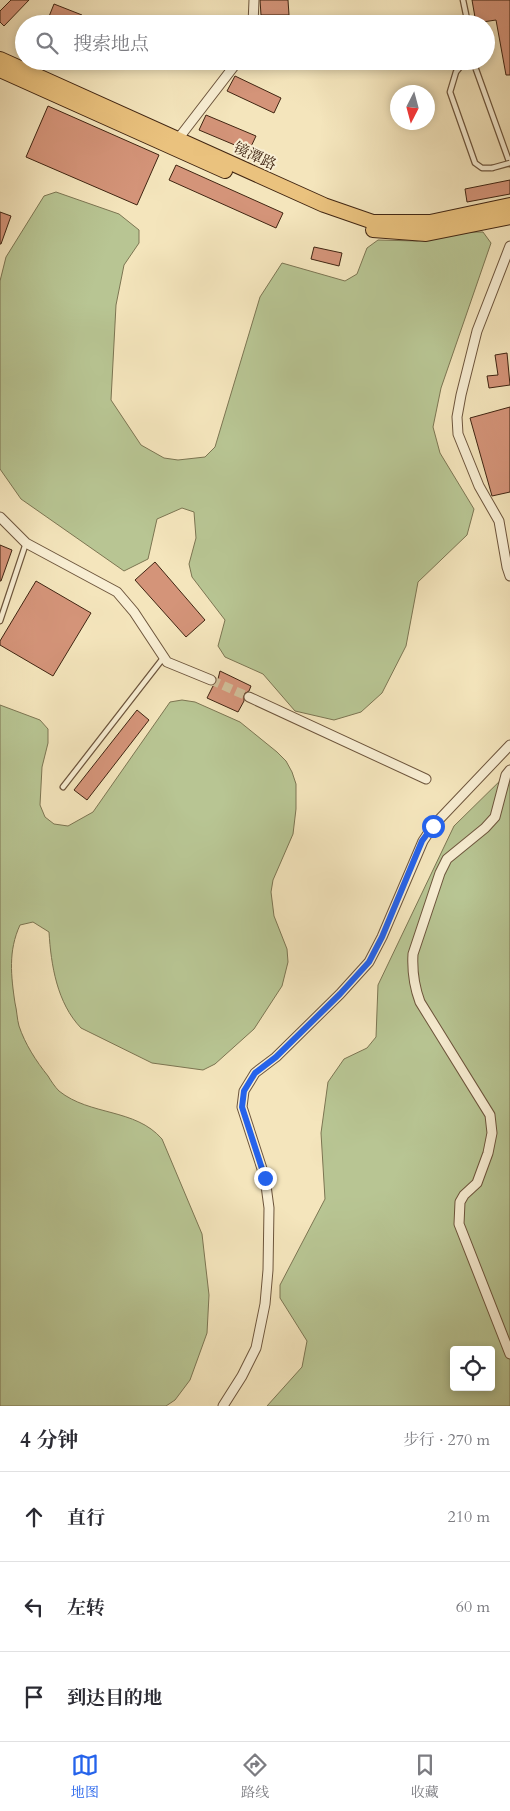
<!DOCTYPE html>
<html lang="zh">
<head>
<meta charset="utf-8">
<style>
  body { margin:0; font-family:Cardo,"Noto Serif SC",serif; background:#f2f2f3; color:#2b2b33 }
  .controls { position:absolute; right:15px; bottom:15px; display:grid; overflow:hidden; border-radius:5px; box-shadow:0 2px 8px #0003 }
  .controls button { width:45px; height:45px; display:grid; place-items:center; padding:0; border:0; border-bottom:1px solid #e1e1e2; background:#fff; color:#2b2b33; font:25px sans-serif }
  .compass { position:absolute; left:390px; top:85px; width:45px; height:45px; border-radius:50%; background:#fff; box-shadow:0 2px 8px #0003; rotate:186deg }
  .stop { position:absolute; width:15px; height:15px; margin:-11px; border:4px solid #2563eb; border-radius:50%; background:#fff }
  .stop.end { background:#2563eb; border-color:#fff; box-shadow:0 1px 5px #0008 }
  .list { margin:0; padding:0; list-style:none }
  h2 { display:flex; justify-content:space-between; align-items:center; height:65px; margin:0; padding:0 20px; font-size:21px }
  h2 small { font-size:16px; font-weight:400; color:#7c7c81 }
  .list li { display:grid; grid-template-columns:32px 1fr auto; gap:15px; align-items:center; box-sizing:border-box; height:90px; padding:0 20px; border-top:1px solid #e1e1e2 }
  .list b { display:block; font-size:19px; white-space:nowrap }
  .list em { font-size:16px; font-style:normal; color:#7c7c81 }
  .icon { flex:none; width:28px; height:28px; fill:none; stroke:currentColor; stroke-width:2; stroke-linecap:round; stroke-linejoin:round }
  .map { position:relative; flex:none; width:510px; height:1406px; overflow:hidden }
  .search { position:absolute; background:#fff; box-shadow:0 2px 8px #0003; left:15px; right:15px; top:15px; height:55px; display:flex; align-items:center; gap:12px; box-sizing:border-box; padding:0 18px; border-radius:28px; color:#7c7c81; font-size:19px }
  .sheet { height:335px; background:#fff }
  nav { display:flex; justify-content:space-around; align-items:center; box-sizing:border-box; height:70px; border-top:1px solid #e1e1e2; background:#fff; font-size:14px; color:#7c7c81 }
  nav a { display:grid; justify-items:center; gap:2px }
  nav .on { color:#2563eb }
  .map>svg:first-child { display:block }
  .green { fill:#b8c593; stroke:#7c7552; fill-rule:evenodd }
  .building { fill:#d49479; stroke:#402512 }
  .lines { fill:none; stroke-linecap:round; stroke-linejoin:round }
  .street-tunnel { stroke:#d0bf9a; stroke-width:9; stroke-dasharray:9 4.5; stroke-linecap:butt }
  .lane-casing { stroke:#6d553c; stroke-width:7 }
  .street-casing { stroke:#6d553c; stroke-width:11 }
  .primary-casing { stroke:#402512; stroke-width:16 }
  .lane { stroke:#f8eed3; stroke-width:4.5 }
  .street { stroke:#f8eed3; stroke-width:9 }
  .primary { stroke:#eac27e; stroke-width:14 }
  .lane-bridge-casing { stroke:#6d553c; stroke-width:7; stroke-linecap:butt }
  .lane-bridge { stroke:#f8eed3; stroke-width:4.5 }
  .route { stroke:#2563eb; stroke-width:6 }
  .labels { text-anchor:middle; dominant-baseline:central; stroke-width:4; stroke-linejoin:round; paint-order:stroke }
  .street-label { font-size:15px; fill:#402512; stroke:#f8eed3 }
</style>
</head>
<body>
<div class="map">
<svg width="510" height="1406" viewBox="0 0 510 1406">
  <rect width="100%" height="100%" fill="#f4e5bc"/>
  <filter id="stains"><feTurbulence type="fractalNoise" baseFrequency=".004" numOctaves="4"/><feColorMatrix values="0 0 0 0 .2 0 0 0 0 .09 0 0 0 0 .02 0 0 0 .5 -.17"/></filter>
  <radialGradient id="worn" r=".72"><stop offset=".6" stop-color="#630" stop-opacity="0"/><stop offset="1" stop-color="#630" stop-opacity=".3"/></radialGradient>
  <g class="green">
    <polygon points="56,192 119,214 139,230 139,243 124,265 116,305 111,400 141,445 164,458 178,460 205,457 215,447 260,297 282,263 345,281 357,274 367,248 378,240 417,241 470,232 483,232 491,243 441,388 433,427 440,453 474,509 467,535 418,582 406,646 382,693 361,712 334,720 295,711 263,674 225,657 218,646 225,620 192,577 189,564 196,538 194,512 182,508 157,519 148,559 124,571 21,499 0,469 0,281 6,257 44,196"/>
    <path d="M182,700L195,702L240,722L277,752L286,761L292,772L296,784V809L293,834L273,880L271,892L274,916L287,949L288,962L282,986L254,1029L215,1064L203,1070L152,1063L81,1028C57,1003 51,965 49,932L33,922L20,925C8,951 11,976 15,1003C17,1011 17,1019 19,1026C25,1044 36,1061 48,1076C51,1081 55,1087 59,1091C90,1116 135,1108 162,1139L202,1234L209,1295L207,1333L190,1380L175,1400L166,1406H0V705L40,720L48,729V743L42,767L40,805L45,817L54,824L68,826L93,812L170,702Z"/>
    <path d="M510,771V1406H267L302,1367L307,1341L280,1298V1285L325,1199L321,1133L328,1082L344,1059L367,1048L376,1037L378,985L454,826ZM454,1350H491V1387H454Z"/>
  </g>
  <g class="building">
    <polygon points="11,0 29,0 4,26 0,22 0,11"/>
    <polygon points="260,0 288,0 289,15 261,15"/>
    <polygon points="472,0 510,0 510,75 506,75 496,20 476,23"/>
    <polygon points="54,4 82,15 78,24 46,24"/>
    <polygon points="235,76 281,98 274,113 227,91"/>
    <polygon points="48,106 159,155 137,205 26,157"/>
    <polygon points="206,115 256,136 249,151 199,130"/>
    <polygon points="176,165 283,213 276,228 169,180"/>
    <polygon points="510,180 510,194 467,202 465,189"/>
    <polygon points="0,212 11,216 1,244 0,244"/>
    <polygon points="314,247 342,253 339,266 311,259"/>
    <polygon points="507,353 510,385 489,388 487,376 498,375 495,355"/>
    <polygon points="510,407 510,492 492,496 470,418"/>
    <polygon points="0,545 12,550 1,581 0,581"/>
    <polygon points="155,562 205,620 186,637 135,580"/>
    <polygon points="36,581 91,613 53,676 0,645 0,641"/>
    <polygon points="220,671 251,686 249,691 244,694 244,701 238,712 207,698 213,686 217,683"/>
    <polygon points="137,710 149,720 87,800 74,790"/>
  </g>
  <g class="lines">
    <polyline class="street-tunnel" points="211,680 249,697"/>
    <g class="lane-casing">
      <g id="lane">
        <polyline points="463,0 468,24"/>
        <polyline points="465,61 456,72 450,92 475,163 482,168 492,168"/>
        <polyline points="473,61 510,164"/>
        <polyline points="0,621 26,543"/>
        <polyline points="63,787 164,657"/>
      </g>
    </g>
    <g class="street-casing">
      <g id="street">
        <polyline points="253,24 254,0"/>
        <polyline points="178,139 238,61"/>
        <polyline points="510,246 477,331 461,395 457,417 458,434 479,486 499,521 507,567 510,576"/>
        <polyline points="0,517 26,543 117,592 134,612 167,662 211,680"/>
        <polyline points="249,697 426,779"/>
        <path d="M510,770L506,775L495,817L485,828L447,859L440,873L413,954C412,971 414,986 420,1002L490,1115L492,1133L488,1153L477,1183L464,1195L460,1202L459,1224L510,1354"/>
        <polyline points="223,1406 242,1376 256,1348 265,1304 268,1270 269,1208 265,1178 242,1107 244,1091 255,1073 276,1057 340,994 369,962 382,937 423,841 433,826 510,745"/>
      </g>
    </g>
    <g class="primary-casing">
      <g id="primary">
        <polyline points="0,59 324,205 373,222 430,222 510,205"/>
        <polyline points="0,70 225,171"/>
        <polyline points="373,230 426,234 510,217"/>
      </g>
    </g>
    <use href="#lane" class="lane"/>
    <use href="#street" class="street"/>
    <use href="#primary" class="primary"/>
    <g class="lane-bridge-casing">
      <polyline id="lane-bridge" points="492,168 510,163"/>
    </g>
    <use href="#lane-bridge" class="lane-bridge"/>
  </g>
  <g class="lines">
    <polyline class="route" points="265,1178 242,1107 244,1091 255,1073 276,1057 340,994 369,962 382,937 422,841 433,826"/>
  </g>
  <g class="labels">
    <g class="street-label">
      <text transform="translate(255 156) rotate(25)">镜潭路</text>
    </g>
  </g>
  <rect width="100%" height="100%" filter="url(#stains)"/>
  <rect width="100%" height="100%" fill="url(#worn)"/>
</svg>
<div class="controls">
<button><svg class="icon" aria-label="locate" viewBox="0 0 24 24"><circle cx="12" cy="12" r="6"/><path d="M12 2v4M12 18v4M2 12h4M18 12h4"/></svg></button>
</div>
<svg class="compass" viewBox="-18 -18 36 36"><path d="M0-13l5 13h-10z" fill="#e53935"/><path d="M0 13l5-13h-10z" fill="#7c7c81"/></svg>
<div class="stop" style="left:433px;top:826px"></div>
<div class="stop end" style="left:265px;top:1178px"></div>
<div class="search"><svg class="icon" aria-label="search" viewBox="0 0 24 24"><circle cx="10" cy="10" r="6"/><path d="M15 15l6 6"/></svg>搜索地点</div>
</div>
<section class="sheet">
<h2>4 分钟<small>步行 · 270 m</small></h2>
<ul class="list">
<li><svg class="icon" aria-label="ahead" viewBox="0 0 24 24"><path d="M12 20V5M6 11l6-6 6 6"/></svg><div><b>直行</b></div><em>210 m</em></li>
<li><svg class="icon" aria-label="left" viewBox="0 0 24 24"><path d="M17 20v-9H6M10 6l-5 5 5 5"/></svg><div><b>左转</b></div><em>60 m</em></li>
<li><svg class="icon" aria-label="arrive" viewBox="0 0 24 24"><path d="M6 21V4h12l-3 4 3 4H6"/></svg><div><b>到达目的地</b></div></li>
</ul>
</section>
<nav>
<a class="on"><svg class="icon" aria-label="map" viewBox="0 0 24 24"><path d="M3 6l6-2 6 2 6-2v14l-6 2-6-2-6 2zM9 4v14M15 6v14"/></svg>地图</a>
<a><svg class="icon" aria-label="directions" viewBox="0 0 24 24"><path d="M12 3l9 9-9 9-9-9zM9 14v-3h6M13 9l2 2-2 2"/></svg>路线</a>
<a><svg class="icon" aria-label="saved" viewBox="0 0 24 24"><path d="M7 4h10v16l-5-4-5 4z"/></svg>收藏</a>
</nav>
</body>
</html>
